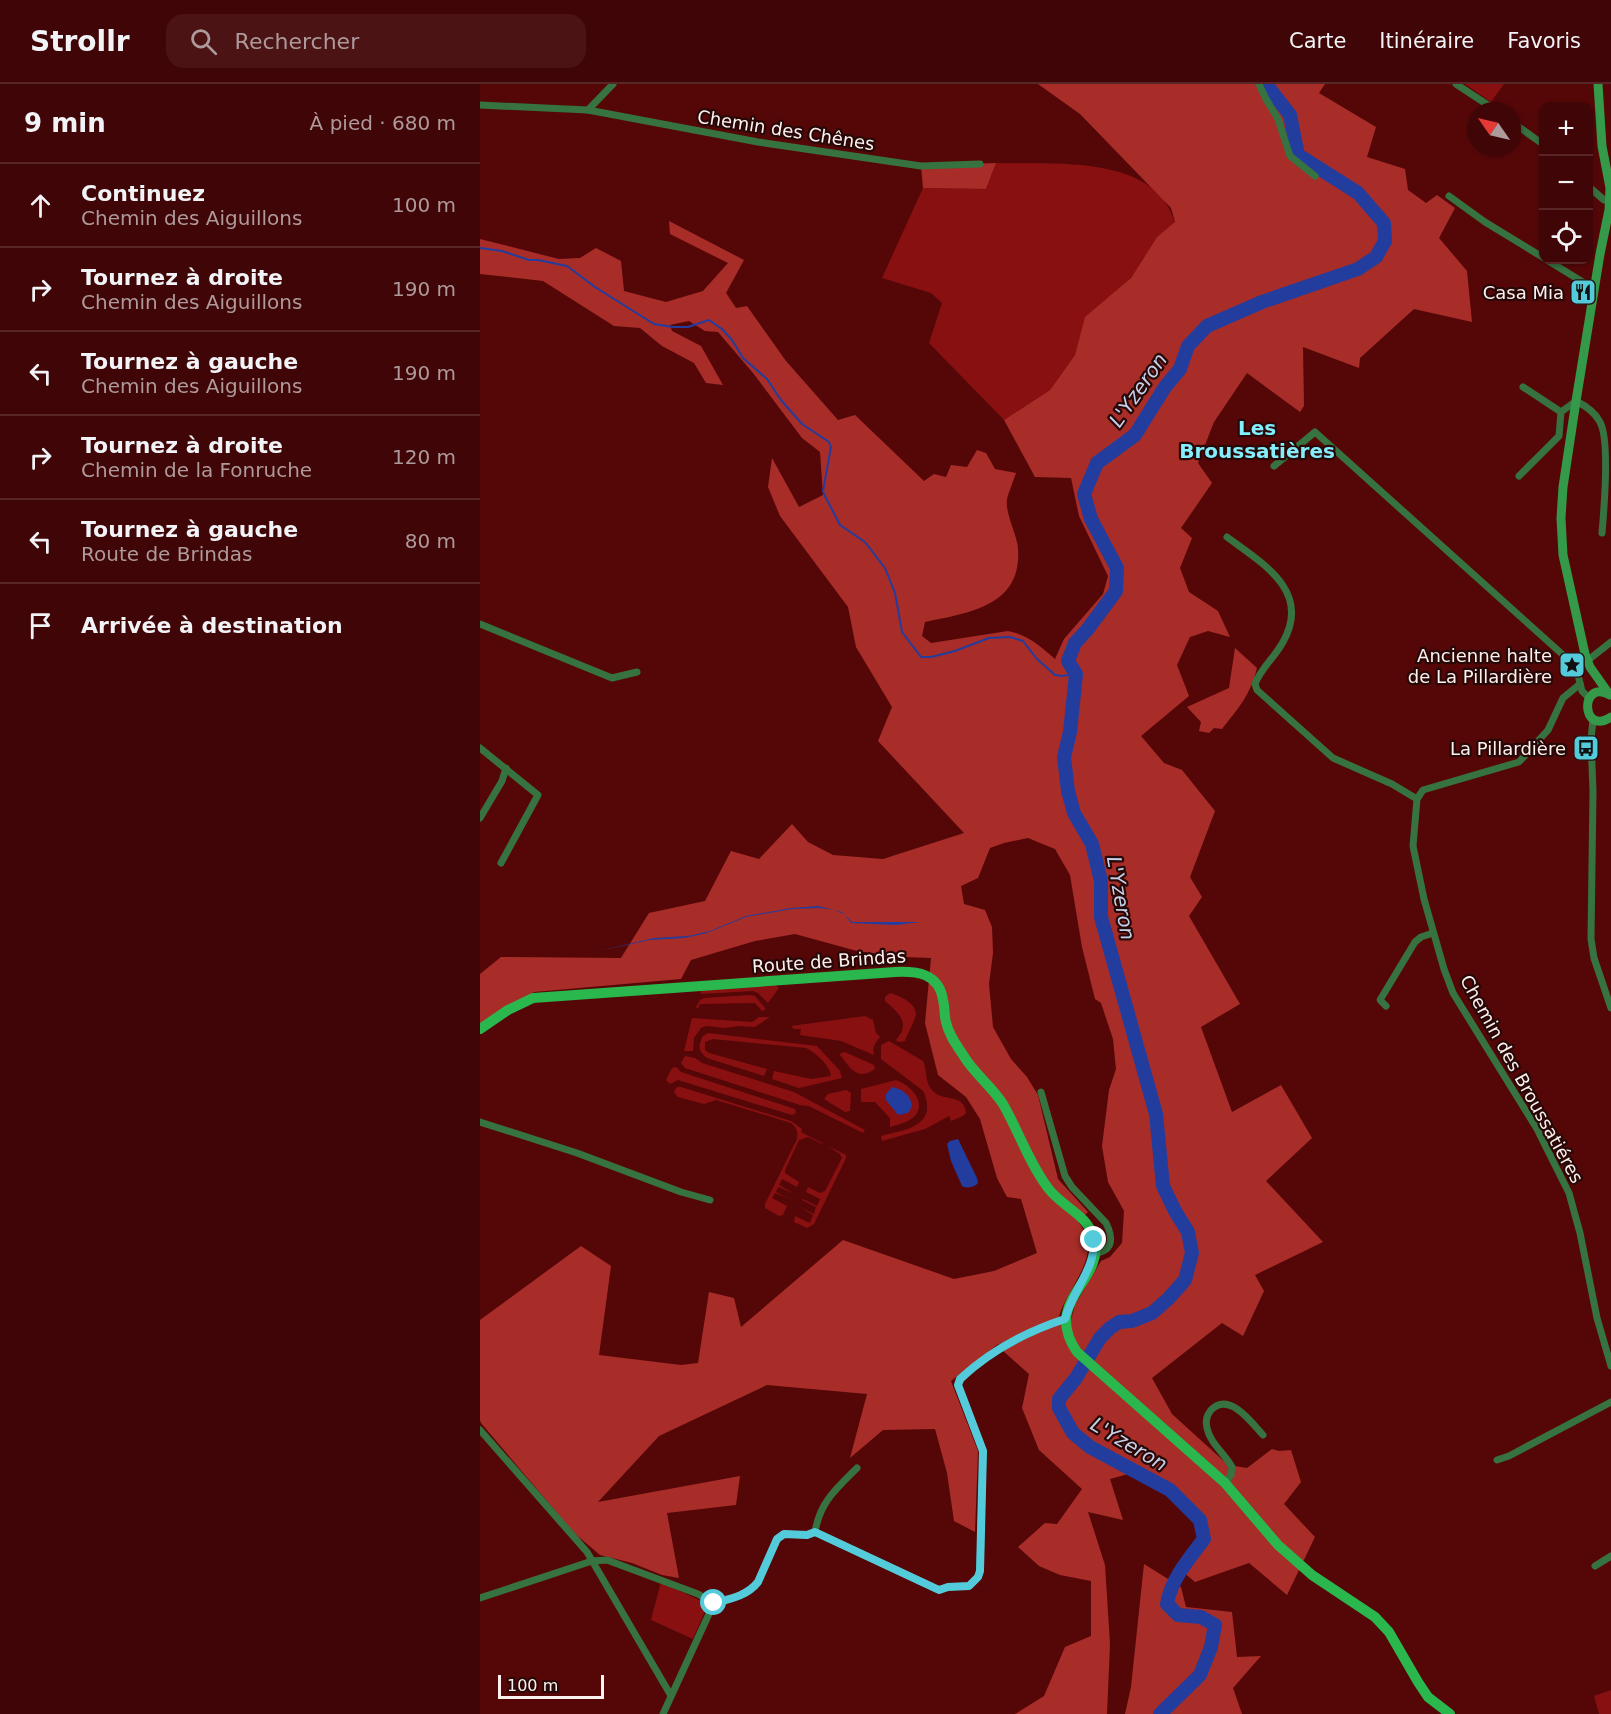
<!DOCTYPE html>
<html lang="fr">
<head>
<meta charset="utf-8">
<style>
  body { margin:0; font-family:"DejaVu Sans",sans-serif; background:#4b1314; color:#f1f3f6 }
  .controls { position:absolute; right:18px; top:18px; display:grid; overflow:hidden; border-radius:12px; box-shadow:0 2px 4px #0004 }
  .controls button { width:54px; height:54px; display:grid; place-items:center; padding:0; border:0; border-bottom:2px solid #592628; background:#400506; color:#f1f3f6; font:30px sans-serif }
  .compass { position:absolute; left:987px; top:18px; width:54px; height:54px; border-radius:50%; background:#400506; box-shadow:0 2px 4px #0004; rotate:304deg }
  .scale { position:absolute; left:18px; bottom:15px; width:106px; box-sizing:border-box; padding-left:6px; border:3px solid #fbf1ef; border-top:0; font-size:16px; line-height:21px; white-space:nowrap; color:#fbf1ef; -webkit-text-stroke:4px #280806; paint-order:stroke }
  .stop { position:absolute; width:18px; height:18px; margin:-14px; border:4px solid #53cbdb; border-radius:50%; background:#fff }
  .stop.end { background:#53cbdb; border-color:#fff; box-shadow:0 2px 6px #0008 }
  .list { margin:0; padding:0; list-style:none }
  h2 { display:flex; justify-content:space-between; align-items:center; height:78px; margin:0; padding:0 24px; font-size:26px }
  h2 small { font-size:20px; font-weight:400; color:#ae999b }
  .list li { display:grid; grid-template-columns:39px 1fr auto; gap:18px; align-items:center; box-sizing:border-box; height:84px; padding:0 24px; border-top:2px solid #592628 }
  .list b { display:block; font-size:22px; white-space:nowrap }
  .list p { margin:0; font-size:20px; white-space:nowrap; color:#ae999b }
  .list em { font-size:20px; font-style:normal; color:#ae999b }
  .icon { flex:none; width:33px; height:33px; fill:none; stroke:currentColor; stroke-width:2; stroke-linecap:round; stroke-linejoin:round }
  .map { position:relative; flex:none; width:1131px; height:1630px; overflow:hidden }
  header { display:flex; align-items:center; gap:36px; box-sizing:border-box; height:84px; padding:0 30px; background:#400506; border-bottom:2px solid #592628 }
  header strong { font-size:28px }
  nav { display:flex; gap:33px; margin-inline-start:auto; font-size:21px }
  .search { width:420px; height:54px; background:#4b1314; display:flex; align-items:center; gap:15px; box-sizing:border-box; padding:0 21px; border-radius:18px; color:#ae999b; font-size:22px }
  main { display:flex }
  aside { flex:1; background:#400506 }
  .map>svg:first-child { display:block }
  .green { fill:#881011 }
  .forest { fill:#a82d28 }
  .water { fill:#233d9e }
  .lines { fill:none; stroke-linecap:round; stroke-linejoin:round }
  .stream { stroke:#233d9e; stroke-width:2 }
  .river { stroke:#233d9e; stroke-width:14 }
  .street { stroke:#377241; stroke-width:7 }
  .secondary { stroke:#349949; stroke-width:9 }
  .primary { stroke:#29b74e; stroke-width:10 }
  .route { stroke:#53cbdb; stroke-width:8 }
  .labels { text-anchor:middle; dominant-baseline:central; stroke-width:4.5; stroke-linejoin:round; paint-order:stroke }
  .street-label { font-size:18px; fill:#fbf1ef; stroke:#280806 }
  .poi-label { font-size:18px; fill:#fbf1ef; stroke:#280806; text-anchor:end }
  .water-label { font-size:20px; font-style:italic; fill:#c5d0ea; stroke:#280806 }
  .neighbourhood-label { font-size:20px; font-weight:bold; fill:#85eefd; stroke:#280806 }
</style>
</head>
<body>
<header>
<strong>Strollr</strong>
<div class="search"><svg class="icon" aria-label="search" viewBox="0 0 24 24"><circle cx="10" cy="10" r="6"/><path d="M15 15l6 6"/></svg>Rechercher</div>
<nav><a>Carte</a><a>Itinéraire</a><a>Favoris</a></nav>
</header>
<main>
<aside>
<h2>9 min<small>À pied · 680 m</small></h2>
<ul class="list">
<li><svg class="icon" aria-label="ahead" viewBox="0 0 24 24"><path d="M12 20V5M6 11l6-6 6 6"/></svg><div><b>Continuez</b><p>Chemin des Aiguillons</p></div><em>100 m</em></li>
<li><svg class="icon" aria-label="right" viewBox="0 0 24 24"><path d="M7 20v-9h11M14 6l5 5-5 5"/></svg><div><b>Tournez à droite</b><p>Chemin des Aiguillons</p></div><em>190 m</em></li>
<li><svg class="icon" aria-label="left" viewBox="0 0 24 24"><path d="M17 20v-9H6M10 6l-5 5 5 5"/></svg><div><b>Tournez à gauche</b><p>Chemin des Aiguillons</p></div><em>190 m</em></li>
<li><svg class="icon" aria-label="right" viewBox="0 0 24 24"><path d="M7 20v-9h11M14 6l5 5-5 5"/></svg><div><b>Tournez à droite</b><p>Chemin de la Fonruche</p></div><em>120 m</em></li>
<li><svg class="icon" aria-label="left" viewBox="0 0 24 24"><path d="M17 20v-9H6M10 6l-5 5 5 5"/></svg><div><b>Tournez à gauche</b><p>Route de Brindas</p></div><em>80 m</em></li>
<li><svg class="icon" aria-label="arrive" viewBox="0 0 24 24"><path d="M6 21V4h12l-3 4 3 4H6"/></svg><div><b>Arrivée à destination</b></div></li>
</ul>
</aside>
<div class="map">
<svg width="1131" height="1630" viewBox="0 0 1131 1630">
  <rect width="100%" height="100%" fill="#550708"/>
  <g class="green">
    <polygon points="985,0 1024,0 1011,18"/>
    <path d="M516,79C573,81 675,69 695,139L677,153L651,194L606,233L595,271L570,306L524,336L449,259L462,219L451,209L402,194L443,104L506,105Z"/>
    <polygon points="294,900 299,904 288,919 278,909 273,907 221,910 220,906"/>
    <path d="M410,909C420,912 435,918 436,930C436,934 427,951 425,957L419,958L416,956C431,939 419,929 405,917V913Z"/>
    <polygon points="269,911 275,912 286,925 282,927 275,919 220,920 218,925 216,923 220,916 224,914"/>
    <path d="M385,932L393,936L396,949L400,953C395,959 392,963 394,971L361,957L320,951L321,945H314L311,942Z"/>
    <polygon points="279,933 290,933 275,943 258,942 245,944 226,942 221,944 214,954 213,967 204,967 212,934 272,938"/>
    <path d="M228,949L337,962L360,987L362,994L319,1004L292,995L294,987L331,995L351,992C350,981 336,969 326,964L233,955L225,958V966L229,969L287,985L284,992L227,974C218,967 218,962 223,952Z"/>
    <path d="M409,957L443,977C448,988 444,1000 454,1008C465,1018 484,1009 486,1029L483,1032L471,1037L469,1032L445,1045L402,1057L401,1052L404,1051C421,1047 450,1043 447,1020C446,1014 446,1011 442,1006L401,975V961Z"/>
    <path d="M365,968L394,981L395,985C377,997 371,985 360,971L361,969Z"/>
    <polygon points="205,972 215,974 222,979 314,1008 385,1046 383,1049 329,1022 320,1021 205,984 201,979"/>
    <polygon points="196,983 201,988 315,1025 316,1029 312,1031 198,996 190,1000 186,996 192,984"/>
    <path d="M416,996C428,1000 445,1015 437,1029C432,1038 419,1040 410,1043V1034L395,1018H381V1005Z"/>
    <path d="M197,1003H201L311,1037L322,1045L321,1048L342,1059V1060L328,1053L319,1056L305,1086V1089L319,1098L317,1103L302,1095L299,1101L313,1109L298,1103L296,1108L310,1115L295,1109L292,1114L307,1122L303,1131L299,1132L285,1124V1120L317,1055C318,1047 317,1044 311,1039L236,1016L224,1020L198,1013L194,1008Z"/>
    <polygon points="366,1006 371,1009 370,1027 365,1028 344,1015 348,1010"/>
    <polygon points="348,1062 366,1071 366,1074 334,1140 327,1144 314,1138 315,1132 330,1139 333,1131 320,1123 334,1130 336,1123 322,1116 323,1115 337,1122 340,1115 326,1108 328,1103 340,1109 345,1107 362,1074 360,1070"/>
    <polygon points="181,1498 221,1517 225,1527 213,1555 171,1536"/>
    <polygon points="1131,1606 1131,1630 1119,1630 1114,1612"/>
  </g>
  <g class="forest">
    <path d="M558,0H845L839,9L896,43L887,73L925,85L928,106L946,119L957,111L975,124L959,154L987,187L992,238L934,225L880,274L879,284L823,263L824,322L820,328L767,289L734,338L718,379L732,399L701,444L712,454L700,484L709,508L738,527L750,553L728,547L710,553L697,581L709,612L661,652L684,679L702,686L735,727L710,793L722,813L709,832L760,920L721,943L752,1028L801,1001L832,1054L786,1097L843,1158L775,1191L784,1207L763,1252L742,1239L672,1294L692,1330L748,1381L767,1384L792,1365L799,1367L811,1366L821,1398L804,1420L835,1453L807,1511L769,1479L715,1498L696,1482L720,1454L717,1438L689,1410L652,1389L630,1395L643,1436L608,1428L625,1481L630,1560L627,1630H535L564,1612L585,1563L611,1552V1497L580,1491L559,1482L538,1463L565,1439L577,1440L602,1405L559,1366L542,1324L549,1290L522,1266L555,1246L591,1236L595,1221L621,1177L630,1173L642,1159L644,1127L628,1098L622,1062L629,1006L636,985L633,955L621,919L615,915L602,863L590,791L575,765L548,754L524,759L510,764L498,794L481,802L484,820L505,826L512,843L513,869L509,900L513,943L531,975L547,993L558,1011L578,1095L608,1128L598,1137C601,1142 606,1149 607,1155C614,1180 584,1210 578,1236L554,1244L517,1261L471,1297L498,1367L495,1448L474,1437L467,1389L455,1345L403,1346L370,1374L387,1310L287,1301L179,1352L118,1418L260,1392L256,1421L187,1429L199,1494L182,1491L152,1479L120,1471L94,1449L1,1339L0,1336V1236L101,1162L131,1182L119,1271L201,1281L218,1279L229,1208L254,1214L261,1243L363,1156L474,1195L514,1187L557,1169L541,1115L527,1113L517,1094L500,1035L486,1013L458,991L445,939L451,874L425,873L377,867L315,850L275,857L211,876L201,895L54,908L0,940V890L21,873L141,874L169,829L225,817L251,767L279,775L312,740L328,758L353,771L403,775L484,749L398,657L412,623L376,563L368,523L300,432L288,403L292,374L319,423L343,411L340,368L322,354L273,289L238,248L225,247L209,237L190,241L192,247L221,262L243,301L226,299L214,279L182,262L160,244L134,242L63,197L0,190V155L79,175L100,174L116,164L141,177L144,207L186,218L223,207L248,179L190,150L189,137L264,176L246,209L256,224L267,222L306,277L358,336L375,331L444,397L454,390L466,393L471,381L487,383L497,366L506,369L515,385L536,389C533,398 529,407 527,415C525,431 537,449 538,465C542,522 489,529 445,538L442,552L451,559L528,547C548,551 561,563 575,575L584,555L623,510L628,492L599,432L591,394L555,393L524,336L570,306L595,271L605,233L651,194L677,153L695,138L691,124L600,30Z"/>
    <polygon points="516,79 506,105 443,104 441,82"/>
    <path d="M755,564L777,584C770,612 759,623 742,645L734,644L729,649L719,647L721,638L707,623L749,604Z"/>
    <polygon points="664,1480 701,1503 706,1523 752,1528 757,1573 781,1572 753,1604 762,1630 645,1630 651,1603"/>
  </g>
  <g class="water">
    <polygon points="338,822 362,828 372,838 441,838 416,841 371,839 364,830 354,826 339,824 312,825 266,833 227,849 204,854 170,856 119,867 174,854 208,852 230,847 266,832 311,824"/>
    <path d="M412,1003C422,1005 431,1011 432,1022L428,1029L418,1031L406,1016V1010Z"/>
    <path d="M478,1055L497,1094L498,1099C495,1103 487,1105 482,1102L471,1077L467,1060L470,1057Z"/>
  </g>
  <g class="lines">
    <polyline class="stream" points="0,164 22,167 49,176 58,176 87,182 115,203 174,240 193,243 208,243 229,236 242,245 252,256 263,274 287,295 301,316 322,340 349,358 351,363 343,407 345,412 360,441 385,458 405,484 415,509 422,548 441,573 451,573 475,567 509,554 530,553 543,557 556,574 575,591 582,592 596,590"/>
    <path class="river" d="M680,1630L720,1591L731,1563L735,1541L721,1533L698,1531L687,1520C691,1495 709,1475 724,1455L720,1436L690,1406L610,1363L593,1349L579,1324V1315L596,1294L620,1254L630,1244L639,1238L652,1237L672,1229L688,1215L705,1196L712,1169L708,1148L695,1127L683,1102L676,1030L621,833V797L612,760L594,729L588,707L584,673L590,648L596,590L588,577L595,559L607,546L636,507L637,484L611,435L604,410L617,379L655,351L685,303L700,285L708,262L727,242L782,218L878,185L896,173L905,157L904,139L878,109L818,71L810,31L786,0"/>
    <g class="street">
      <polyline points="779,0 786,15 798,35 810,72 835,92"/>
      <polyline points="976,0 1017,27"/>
      <polyline points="0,21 108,26 278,58 441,82 500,80"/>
      <polyline points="108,26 133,0"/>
      <polyline points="1032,38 1064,61"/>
      <polyline points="1108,102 1124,116 1130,117"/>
      <polyline points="969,112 1005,138 1064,174"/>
      <polyline points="1067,176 1114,205"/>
      <polyline points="1043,303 1081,328"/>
      <polyline points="794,382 835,348 1082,570 1097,587 1102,607 1109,614"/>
      <path d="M1039,392L1079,352L1081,328L1096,317C1106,322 1115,328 1120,338C1130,356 1124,426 1122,449"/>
      <path d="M747,453C782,479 832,507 803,558C795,573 781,584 775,600L777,606L853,674L912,700L937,715"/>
      <polyline points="0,540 132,594 157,588"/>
      <polyline points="1107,577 1131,558"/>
      <polyline points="1100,600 1083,614 1068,646 1039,678 943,706 937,715 933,762 944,815 964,885 973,909 1057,1045 1089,1109 1100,1149 1117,1234 1131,1282"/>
      <polyline points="1113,635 1111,656 1113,707 1111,855 1114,874 1131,924"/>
      <polyline points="0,664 58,711 21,779"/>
      <polyline points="0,734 22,697 26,684"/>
      <polyline points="906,922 900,916 935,858 941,853 953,849"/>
      <path d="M561,1008L585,1092L592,1103L626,1139C633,1153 634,1167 615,1169"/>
      <polyline points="0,1038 97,1069 201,1108 230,1116"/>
      <polyline points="0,1346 107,1468 190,1610"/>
      <polyline points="1017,1376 1029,1372 1131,1318"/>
      <path d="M745,1399L751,1391L752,1383C745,1370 730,1359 727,1344C725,1337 727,1331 731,1326C749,1307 772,1339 783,1351"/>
      <path d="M335,1448C340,1418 356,1405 377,1384"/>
      <polyline points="1115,1482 1131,1472"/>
      <polyline points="0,1514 112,1477 127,1476 218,1510 234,1519"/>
      <path d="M234,1519C250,1515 267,1512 278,1498L297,1455L304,1450L327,1451L335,1448L459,1506L468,1503L489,1502L498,1493L500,1487L503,1367L478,1301C482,1292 489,1287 497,1281C524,1259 552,1246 585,1235"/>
      <polyline points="183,1630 234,1519"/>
    </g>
    <g class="secondary">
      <polyline points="1118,0 1122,62 1130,104 1129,126 1120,170 1096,317 1083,403 1081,434 1083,471 1105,570 1110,583 1129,610"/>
      <path d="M1130,611C1099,594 1101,653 1131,633"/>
    </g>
    <path class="primary" d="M0,945L28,926L53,914L415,888C437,887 459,889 463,916C465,923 464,931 466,938C469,952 478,963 485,974C496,991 512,1003 523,1020C539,1048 549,1079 568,1104C582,1123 607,1130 614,1154C626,1198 561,1215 597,1268L745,1399L798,1461L832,1491L895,1533L909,1548L938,1598L948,1613L970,1630"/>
  </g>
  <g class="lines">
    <path class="route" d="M234,1519C250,1515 267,1512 278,1498L297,1455L304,1450L327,1451L335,1448L459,1506L468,1503L489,1502L498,1493L500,1487L503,1367L478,1301L480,1295C511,1266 545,1248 585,1235C592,1207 615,1186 614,1156"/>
  </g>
  <defs>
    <g id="restaurant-square" transform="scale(1.35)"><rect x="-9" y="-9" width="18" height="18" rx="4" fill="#53cbdb" stroke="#280806"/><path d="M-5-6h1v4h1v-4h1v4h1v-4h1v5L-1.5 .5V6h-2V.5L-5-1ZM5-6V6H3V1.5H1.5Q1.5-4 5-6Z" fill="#111"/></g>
    <g id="sight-square" transform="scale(1.35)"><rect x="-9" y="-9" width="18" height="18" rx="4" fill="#53cbdb" stroke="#280806"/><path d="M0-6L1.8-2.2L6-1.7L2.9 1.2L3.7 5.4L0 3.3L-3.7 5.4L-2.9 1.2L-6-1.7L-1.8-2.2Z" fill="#111"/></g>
    <g id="bus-square" transform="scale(1.35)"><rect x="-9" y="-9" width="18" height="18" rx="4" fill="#53cbdb" stroke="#280806"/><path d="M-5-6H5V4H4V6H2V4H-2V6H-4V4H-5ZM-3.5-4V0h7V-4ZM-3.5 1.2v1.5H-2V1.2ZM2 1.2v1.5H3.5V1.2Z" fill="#111"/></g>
  </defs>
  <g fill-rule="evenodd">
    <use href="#restaurant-square" x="1103" y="208"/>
    <use href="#sight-square" x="1092" y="581"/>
    <use href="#bus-square" x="1106" y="664"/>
  </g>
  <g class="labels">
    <g class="street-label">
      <text transform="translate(306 46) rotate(9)">Chemin des Chênes</text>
      <text transform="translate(349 877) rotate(-4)">Route de Brindas</text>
      <text transform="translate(1042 995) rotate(61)">Chemin des Broussatiéres</text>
    </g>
    <g class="poi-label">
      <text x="1084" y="208">Casa Mia</text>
      <text x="1072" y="571">Ancienne halte<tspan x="1072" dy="21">de La Pillardière</tspan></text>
      <text x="1086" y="664">La Pillardière</text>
    </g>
    <g class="water-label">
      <text transform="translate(658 306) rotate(-55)">L'Yzeron</text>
      <text transform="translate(641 814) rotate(80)">L'Yzeron</text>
      <text transform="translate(649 1360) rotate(31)">L'Yzeron</text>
    </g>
    <g class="neighbourhood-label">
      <text x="777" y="344">Les<tspan x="777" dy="23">Broussatières</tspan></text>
    </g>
  </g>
</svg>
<div class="controls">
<button>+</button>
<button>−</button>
<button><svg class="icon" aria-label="locate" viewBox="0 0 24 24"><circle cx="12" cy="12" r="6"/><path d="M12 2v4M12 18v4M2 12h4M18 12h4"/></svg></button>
</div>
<svg class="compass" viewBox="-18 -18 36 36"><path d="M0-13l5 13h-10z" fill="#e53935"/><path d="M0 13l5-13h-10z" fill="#ae999b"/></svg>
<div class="scale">100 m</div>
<div class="stop" style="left:234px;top:1519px"></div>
<div class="stop end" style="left:614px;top:1156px"></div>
</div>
</main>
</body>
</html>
